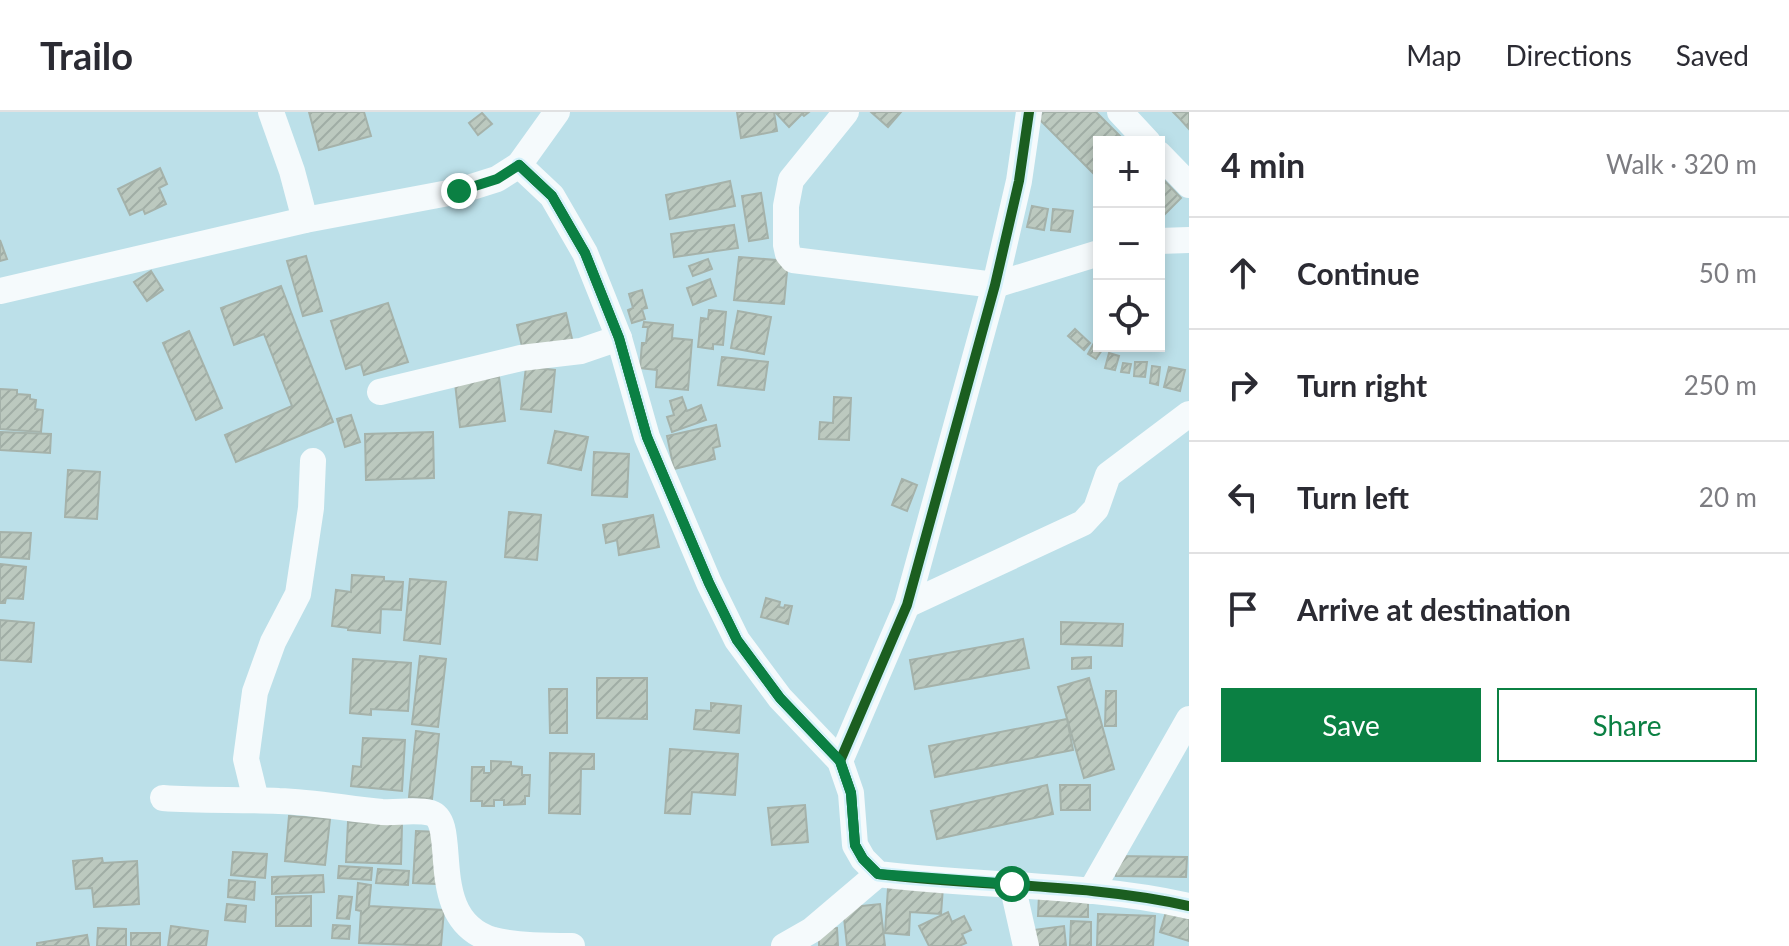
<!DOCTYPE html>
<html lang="en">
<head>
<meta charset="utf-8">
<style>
  body { margin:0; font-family:Lato,sans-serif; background:#f7f7f7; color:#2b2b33 }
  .controls { position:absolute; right:24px; top:24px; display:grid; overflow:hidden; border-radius:0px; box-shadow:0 4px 12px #0003 }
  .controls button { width:72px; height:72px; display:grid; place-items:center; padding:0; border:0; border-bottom:2px solid #e1e1e2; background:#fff; color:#2b2b33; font:40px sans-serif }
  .stop { position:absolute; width:24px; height:24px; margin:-18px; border:6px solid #0b8043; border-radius:50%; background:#fff }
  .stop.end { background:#0b8043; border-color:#fff; box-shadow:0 2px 8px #0008 }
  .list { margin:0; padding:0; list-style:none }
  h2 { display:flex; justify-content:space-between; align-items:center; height:104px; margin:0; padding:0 32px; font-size:34px }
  h2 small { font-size:26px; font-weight:400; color:#7c7c81 }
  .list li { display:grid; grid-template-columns:52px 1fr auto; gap:24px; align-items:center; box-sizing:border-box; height:112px; padding:0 32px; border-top:2px solid #e1e1e2 }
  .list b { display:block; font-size:30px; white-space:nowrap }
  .list em { font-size:26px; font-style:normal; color:#7c7c81 }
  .actions { display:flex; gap:16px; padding:24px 32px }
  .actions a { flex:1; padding:18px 0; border:2px solid #0b8043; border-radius:0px; text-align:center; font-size:28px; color:#0b8043 }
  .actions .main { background:#0b8043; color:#fff }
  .icon { flex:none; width:44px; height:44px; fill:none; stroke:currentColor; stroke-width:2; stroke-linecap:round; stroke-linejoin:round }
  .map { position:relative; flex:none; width:1189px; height:834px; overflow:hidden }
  header { display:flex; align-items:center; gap:48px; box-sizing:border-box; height:112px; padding:0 40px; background:#fff; border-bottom:2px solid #e1e1e2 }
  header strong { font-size:38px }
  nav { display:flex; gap:44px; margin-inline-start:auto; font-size:28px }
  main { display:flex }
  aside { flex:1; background:#fff }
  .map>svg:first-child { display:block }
  .building { fill:url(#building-hatch); stroke:#a5b2aa; stroke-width:2 }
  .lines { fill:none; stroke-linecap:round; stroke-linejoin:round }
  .minor { stroke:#f5fafc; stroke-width:26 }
  .cycleway-casing { stroke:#d3f1fa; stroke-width:15 }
  .cycleway { stroke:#1b5e20; stroke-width:10 }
  .route { stroke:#0b8043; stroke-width:10 }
</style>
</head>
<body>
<header>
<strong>Trailo</strong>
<nav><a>Map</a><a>Directions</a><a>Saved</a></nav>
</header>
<main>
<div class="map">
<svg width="1189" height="834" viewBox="0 0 1189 834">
  <defs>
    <pattern id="building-hatch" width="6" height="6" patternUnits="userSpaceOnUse" patternTransform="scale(2)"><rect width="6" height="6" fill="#bcc9bf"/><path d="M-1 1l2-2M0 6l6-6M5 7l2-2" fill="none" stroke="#a0ada5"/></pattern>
  </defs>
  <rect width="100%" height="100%" fill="#bce0e9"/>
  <g class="building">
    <polygon points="309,0 364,0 371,24 319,38"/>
    <polygon points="737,0 774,0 777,19 741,26"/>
    <polygon points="775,0 809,0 804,4 802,2 789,15"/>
    <polygon points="871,0 901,0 888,15"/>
    <polygon points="1044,0 1096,0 1126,30 1099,30 1099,67 1038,6"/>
    <polygon points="1173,0 1189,0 1189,17 1180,7"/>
    <polygon points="482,1 492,12 478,23 469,11"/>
    <polygon points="160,56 167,72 159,76 166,92 145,102 143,97 130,103 118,77"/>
    <polygon points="1159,63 1181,86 1159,108"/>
    <polygon points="730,69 735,94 670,107 666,83"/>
    <polygon points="761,81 768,126 749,129 742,84"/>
    <polygon points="1032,94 1048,97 1044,118 1027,115"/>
    <polygon points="1053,97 1073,99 1070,120 1051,118"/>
    <polygon points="734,113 738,136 674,145 671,122"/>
    <polygon points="0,128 7,147 0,149"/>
    <polygon points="306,144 322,199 303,204 287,149"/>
    <polygon points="739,145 788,149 784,192 734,188"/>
    <polygon points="708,147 712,157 693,164 689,154"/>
    <polygon points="151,159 163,178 147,189 134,170"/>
    <polygon points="710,167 716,184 693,193 687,176"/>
    <polygon points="281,174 333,310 236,350 225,323 292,294 264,222 234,233 221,196"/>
    <polygon points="642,178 647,196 642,197 645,207 632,211 628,198 633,196 629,182"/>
    <polygon points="388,191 408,250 364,263 361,252 346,257 331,209"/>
    <polygon points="709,198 726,200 723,233 713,232 713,237 698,235 701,206 708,207"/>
    <polygon points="738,199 771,205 764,242 731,236"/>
    <polygon points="566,201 573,231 524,243 517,213"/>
    <polygon points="644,210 673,213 672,226 692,228 688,278 656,275 657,258 640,256 642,231 646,231 648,215 643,215"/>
    <polygon points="1075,217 1090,231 1084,238 1068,224"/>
    <polygon points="189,219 222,296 196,308 163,231"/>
    <polygon points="1095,229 1104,235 1096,247 1088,242"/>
    <polygon points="1109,241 1119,244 1115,258 1105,256"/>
    <polygon points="722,245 768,250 764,278 718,273"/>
    <polygon points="1135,250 1147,250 1145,265 1134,264"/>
    <polygon points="1123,251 1131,252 1129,261 1121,260"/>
    <polygon points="1152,254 1160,255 1158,273 1150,271"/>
    <polygon points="526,255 555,258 551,300 521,297"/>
    <polygon points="1169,255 1185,258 1180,279 1164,275"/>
    <polygon points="499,265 505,309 460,315 455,271"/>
    <polygon points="0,277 17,278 17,282 30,283 30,287 36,288 35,297 43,298 41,320 0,317"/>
    <polygon points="682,285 687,299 701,293 706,308 672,320 667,305 674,303 670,289"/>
    <polygon points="834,285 851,286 849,328 819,327 820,310 833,311"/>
    <polygon points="351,303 360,330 345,335 337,307"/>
    <polygon points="716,313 720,334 713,336 715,347 674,357 667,324"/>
    <polygon points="555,319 588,325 581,358 548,351"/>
    <polygon points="0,320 51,322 50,341 0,338"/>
    <polygon points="433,320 434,366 366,368 365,322"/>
    <polygon points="594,340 629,342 627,385 592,383"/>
    <polygon points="68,358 100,360 97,407 65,405"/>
    <polygon points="902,367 917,373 907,399 892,393"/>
    <polygon points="509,400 541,403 537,448 505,445"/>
    <polygon points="653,403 659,435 619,443 617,428 606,431 603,413"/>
    <polygon points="0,420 31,421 29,447 0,445"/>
    <polygon points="0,452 26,455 23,487 6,486 5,491 0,491"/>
    <polygon points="352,463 384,465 384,469 403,470 401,498 381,497 380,521 348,518 348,516 332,514 336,478 351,480"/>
    <polygon points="410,467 446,470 440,532 404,528"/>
    <polygon points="766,486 780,490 779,495 784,496 785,493 792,494 788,512 761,505"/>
    <polygon points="0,508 34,511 31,550 0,548"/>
    <polygon points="1061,510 1123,512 1122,534 1061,532"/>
    <polygon points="1023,527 1029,556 915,577 910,548"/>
    <polygon points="420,544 446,547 438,615 412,612"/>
    <polygon points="1091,545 1091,556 1072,557 1072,546"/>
    <polygon points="353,547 411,551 408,599 371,597 371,603 350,601"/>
    <polygon points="597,566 647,566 647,607 597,606"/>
    <polygon points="1089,566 1114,657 1084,666 1058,575"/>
    <polygon points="549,577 567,577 567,621 550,621"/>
    <polygon points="1106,579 1116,579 1116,614 1105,614"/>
    <polygon points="711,591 741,594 739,621 694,617 696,598 711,599"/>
    <polygon points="1067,607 1073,638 935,665 929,634"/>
    <polygon points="416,619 439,622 432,687 409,685"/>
    <polygon points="363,626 405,628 402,679 351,674 353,654 361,655"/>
    <polygon points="670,637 738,642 735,683 692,680 690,702 665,701"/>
    <polygon points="550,641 594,642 594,657 581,657 580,702 549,701"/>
    <polygon points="491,649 511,650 511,654 522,655 522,663 530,663 529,684 525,684 525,692 504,693 504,688 494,688 494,694 482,694 482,689 471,689 472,655 484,655 484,661 491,661"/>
    <polygon points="1047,673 1053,702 937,727 931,699"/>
    <polygon points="1060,673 1090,673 1090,698 1061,698"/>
    <polygon points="805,693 808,730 772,733 768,696"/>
    <polygon points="289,704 330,707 325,753 285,749"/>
    <polygon points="348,710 402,712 401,752 346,750"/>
    <polygon points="416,719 439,720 436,772 413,771"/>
    <polygon points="233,740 267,742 265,766 231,763"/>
    <polygon points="1116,744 1187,745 1186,765 1116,764"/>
    <polygon points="102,746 103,751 137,749 139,792 94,795 92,776 76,777 73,749"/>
    <polygon points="339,754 372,756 371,768 338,766"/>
    <polygon points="378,757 409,759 408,773 376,771"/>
    <polygon points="323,763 324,780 272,782 272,765"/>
    <polygon points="229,768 255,770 254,788 228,785"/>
    <polygon points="358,771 371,773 369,794 444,798 441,834 359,831 361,799 356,798"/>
    <polygon points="943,775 941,802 910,800 909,823 885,821 888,776"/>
    <polygon points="1039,783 1088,784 1088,805 1038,804"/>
    <polygon points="311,784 311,814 276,814 276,785"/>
    <polygon points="339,784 352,785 349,807 337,806"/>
    <polygon points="227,792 246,794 245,810 225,808"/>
    <polygon points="880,792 885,834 847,834 843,796"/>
    <polygon points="948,800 952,810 964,804 971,818 962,822 966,831 959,834 929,834 919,814"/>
    <polygon points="1166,800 1189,807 1189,829 1160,820"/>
    <polygon points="1098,802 1155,804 1153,834 1097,834"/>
    <polygon points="1071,809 1091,810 1091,834 1070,833"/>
    <polygon points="333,813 350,814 349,827 332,826"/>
    <polygon points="171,814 208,819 206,834 168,834"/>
    <polygon points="1064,814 1066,834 1035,834 1033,818"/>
    <polygon points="98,816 126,817 126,834 97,834"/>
    <polygon points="837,816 838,834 819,834 819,817"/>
    <rect x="131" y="821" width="29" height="13"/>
    <polygon points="87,823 89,834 37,834 37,831"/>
  </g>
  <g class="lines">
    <g class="minor">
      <polyline points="271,0 292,59 305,108"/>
      <polyline points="846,0 791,68 786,94 786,133 788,142 793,148 995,173 1099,141"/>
      <polyline points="1120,0 1148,30"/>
      <polyline points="1159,42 1189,73"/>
      <path d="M519,53L552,84L585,141L619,226L647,325L709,471L737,528L780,586L840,649L851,681L855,733L863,747L878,762C981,775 1087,771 1189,794"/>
      <polyline points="1159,129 1189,128"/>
      <polyline points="0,179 305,108 459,79 497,67 519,53 557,0"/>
      <polyline points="380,280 521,246 581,239 619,226"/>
      <polyline points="907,493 1083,411 1096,397 1108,363 1189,302"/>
      <polyline points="840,649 907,493 995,173 1019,69 1029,0"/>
      <path d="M163,686C201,689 240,687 279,689C314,690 348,697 382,700C398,701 416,697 431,701C461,711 423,807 493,828C518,834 547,834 572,834"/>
      <polyline points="256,688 246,647 255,580 273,530 298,482 311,396 313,349"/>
      <polyline points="1012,772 1026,834"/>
      <polyline points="1091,779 1189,607"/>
      <polyline points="784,834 812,818 878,762"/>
    </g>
    <g class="cycleway-casing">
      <g id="cycleway">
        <path d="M519,53L552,84L585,141L619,226L647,325L709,471L737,528L780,586L840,649L851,681L855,733L863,747L878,762C981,775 1087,771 1189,794"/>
        <polyline points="840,649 907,493 995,173 1019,69 1029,0"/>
      </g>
    </g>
    <use href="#cycleway" class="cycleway"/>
  </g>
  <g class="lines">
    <polyline class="route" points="459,79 497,67 519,53 552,84 585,141 619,226 647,325 709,471 737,528 780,586 840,649 851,681 855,733 863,747 878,762 1012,772"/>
  </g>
</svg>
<div class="controls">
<button>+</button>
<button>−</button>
<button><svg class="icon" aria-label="locate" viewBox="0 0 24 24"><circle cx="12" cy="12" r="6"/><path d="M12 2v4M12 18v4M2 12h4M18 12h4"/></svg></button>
</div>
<div class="stop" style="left:1012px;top:772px"></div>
<div class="stop end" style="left:459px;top:79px"></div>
</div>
<aside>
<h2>4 min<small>Walk · 320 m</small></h2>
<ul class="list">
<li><svg class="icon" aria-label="ahead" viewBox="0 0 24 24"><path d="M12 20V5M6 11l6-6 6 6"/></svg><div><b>Continue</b></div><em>50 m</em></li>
<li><svg class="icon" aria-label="right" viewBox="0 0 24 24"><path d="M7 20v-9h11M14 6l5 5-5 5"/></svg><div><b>Turn right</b></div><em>250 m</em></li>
<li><svg class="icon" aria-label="left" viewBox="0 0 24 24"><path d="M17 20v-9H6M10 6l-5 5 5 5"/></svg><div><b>Turn left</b></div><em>20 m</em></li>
<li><svg class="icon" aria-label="arrive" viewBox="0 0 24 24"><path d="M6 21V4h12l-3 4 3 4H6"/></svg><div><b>Arrive at destination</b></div></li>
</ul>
<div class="actions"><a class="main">Save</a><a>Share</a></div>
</aside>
</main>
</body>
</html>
